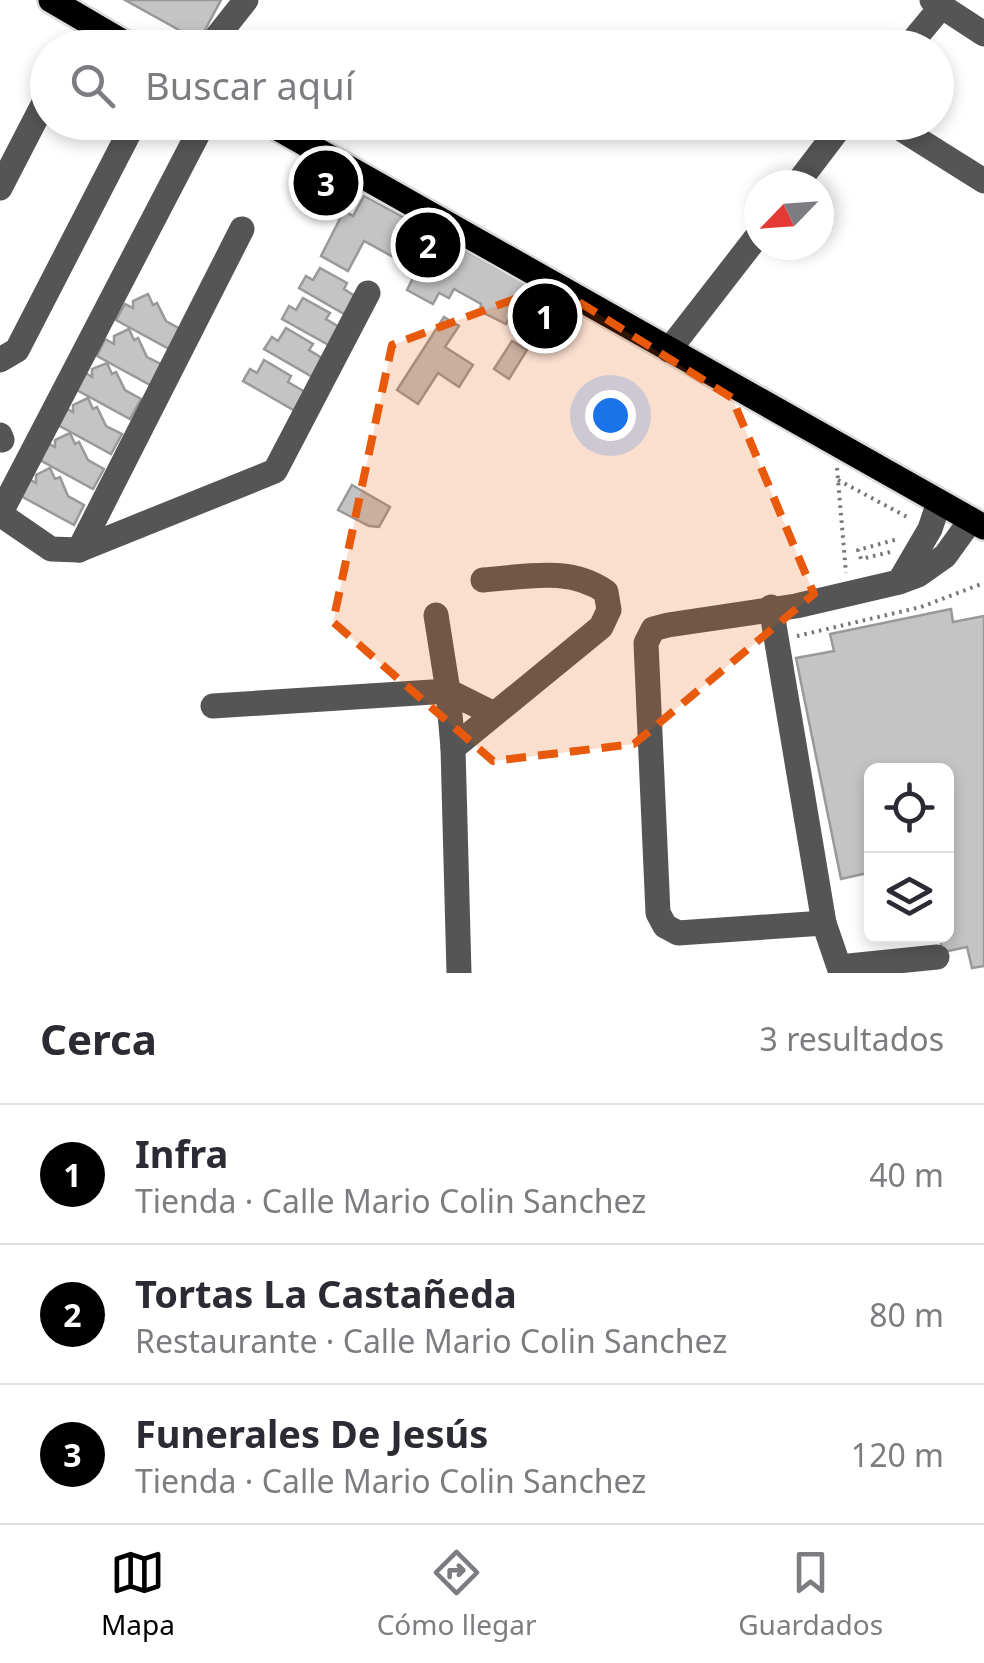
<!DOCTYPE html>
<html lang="es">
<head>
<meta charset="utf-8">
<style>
  body { margin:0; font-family:"Noto Sans",sans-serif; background:#f2f2f3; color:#2b2b33 }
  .controls { position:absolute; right:30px; bottom:30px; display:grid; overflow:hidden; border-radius:15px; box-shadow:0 5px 15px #0003 }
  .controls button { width:90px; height:90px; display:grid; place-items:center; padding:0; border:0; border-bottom:2px solid #e1e1e2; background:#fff; color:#2b2b33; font:50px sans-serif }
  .compass { position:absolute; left:744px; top:170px; width:90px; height:90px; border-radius:50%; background:#fff; box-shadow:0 5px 15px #0003; rotate:245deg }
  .you { position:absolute; left:610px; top:415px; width:35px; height:35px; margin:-25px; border:8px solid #fff; border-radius:50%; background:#1a73e8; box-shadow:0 0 0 15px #1a73e833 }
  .badge { display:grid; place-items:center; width:65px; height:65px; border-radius:50%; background:#000; color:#fff; font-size:32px; font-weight:700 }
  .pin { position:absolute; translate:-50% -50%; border:5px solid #fff; box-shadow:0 2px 10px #0006 }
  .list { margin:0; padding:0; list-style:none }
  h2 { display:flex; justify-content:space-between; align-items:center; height:130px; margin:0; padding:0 40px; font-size:42px }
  h2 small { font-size:32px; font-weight:400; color:#7c7c81 }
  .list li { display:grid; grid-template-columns:65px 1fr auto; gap:30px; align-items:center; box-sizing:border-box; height:140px; padding:0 40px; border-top:2px solid #e1e1e2 }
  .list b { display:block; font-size:38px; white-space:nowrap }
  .list p { margin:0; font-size:32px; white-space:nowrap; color:#7c7c81 }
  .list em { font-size:32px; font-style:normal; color:#7c7c81 }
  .icon { flex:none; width:55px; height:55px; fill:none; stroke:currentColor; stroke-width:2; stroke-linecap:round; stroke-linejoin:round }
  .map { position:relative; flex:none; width:984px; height:973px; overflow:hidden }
  .search { position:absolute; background:#fff; box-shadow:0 5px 15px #0003; left:30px; right:30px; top:30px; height:110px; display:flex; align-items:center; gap:25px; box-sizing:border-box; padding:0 35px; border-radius:55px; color:#7c7c81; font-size:38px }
  .sheet { height:550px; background:#fff }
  nav { display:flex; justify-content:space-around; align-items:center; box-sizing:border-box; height:140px; border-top:2px solid #e1e1e2; background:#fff; font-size:28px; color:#7c7c81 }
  nav a { display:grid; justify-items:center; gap:5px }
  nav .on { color:#000 }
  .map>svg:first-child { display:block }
  .building { fill:#c4c4c4; stroke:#999; stroke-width:2.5 }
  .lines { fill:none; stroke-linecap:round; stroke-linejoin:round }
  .major-casing { stroke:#dbdbdb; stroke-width:30 }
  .path { stroke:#777; stroke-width:4; stroke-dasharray:2.5 5; stroke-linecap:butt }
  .minor { stroke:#555; stroke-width:25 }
  .major { stroke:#000; stroke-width:25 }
  .marked { fill:#e8590c; fill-opacity:0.2; stroke:#e8590c; stroke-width:8; stroke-dasharray:20 12; stroke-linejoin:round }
</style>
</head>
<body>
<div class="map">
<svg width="984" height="973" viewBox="0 0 984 973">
  <rect width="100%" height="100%" fill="#fff"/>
  <g class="building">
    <polygon points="125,0 221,0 199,41"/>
    <polygon points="364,196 527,284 506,324 480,311 481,304 454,289 449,298 439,293 433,304 407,290 417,270 364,241 348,271 321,256 344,211 353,216"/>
    <polygon points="320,268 347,283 344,289 361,300 351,318 299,288 306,276 313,280"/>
    <polygon points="148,294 153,305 157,303 166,321 182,330 171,350 116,320 125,304 133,308 133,301"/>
    <polygon points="303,298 330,313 326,319 344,330 334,348 282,319 289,306 296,310"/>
    <polygon points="530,304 569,324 557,348 518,328"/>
    <polygon points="444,317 459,326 445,347 473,365 459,387 438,373 418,404 397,390"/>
    <polygon points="286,328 313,344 309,350 327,361 316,379 264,349 272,337 278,341"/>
    <polygon points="129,329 134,340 138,338 147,357 163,365 152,386 97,356 105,339 114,344 114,336"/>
    <polygon points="512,341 527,350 509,379 494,369"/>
    <polygon points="264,360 291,376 288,382 305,392 295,411 243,381 250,369 257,373"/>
    <polygon points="107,363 112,374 116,372 125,390 141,399 130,419 75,389 84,372 92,377 92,369"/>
    <polygon points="88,398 93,409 97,407 106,426 122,434 111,454 56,424 65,408 73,412 73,405"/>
    <polygon points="70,433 75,444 79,442 88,460 104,469 93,489 38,459 47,443 55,447 55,440"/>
    <polygon points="50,468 55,479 60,477 68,496 84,505 74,525 19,495 27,478 36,483 36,475"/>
    <polygon points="352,485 390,507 379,527 369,526 338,510"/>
    <polygon points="951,609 953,622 984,616 984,966 972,968 967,947 943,952 939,936 946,936 946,771 872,771 872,872 841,879 796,658 834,651 830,634"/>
  </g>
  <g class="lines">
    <g class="major-casing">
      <g id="major">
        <polyline points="51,0 133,48"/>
        <polyline points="267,122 984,527"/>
      </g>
    </g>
    <g class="path">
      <polyline points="837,468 846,573"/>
      <polyline points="838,480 909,518"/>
      <polyline points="890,552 861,559 858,550 898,539"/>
      <polyline points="797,636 921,607 984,583"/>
    </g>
    <g class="minor">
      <polyline points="932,0 984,34"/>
      <polyline points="208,48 246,0"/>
      <polyline points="907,48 941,7"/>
      <polyline points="890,122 984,181"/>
      <polyline points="796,185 844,122"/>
      <polyline points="0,188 48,95"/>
      <polyline points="669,350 759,234"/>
      <polyline points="0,360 17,350 131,129"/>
      <polyline points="0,435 2,440"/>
      <polyline points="0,514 51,549 79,550 275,471 368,293"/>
      <polyline points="0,514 204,122"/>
      <polyline points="79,550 242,229"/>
      <polyline points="899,582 930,529 939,502"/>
      <polyline points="771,607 824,923 839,967 937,957"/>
      <polyline points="213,706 448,691 436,615"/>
      <polyline points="453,748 448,691 494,714"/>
      <polyline points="824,923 678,933 665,926 658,913 646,643 653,629 668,625 796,606 899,582 918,575 945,556 971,520"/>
      <path d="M459,973L453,748L601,627L609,610L606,592C570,566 525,577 483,580"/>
    </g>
    <use href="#major" class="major"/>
  </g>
  <path class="marked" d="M552,285L732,398L814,594L634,744L493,761L333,622L392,345Z"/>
</svg>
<div class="controls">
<button><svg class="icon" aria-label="locate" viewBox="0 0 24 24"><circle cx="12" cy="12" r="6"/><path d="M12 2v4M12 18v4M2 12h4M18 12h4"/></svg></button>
<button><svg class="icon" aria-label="layers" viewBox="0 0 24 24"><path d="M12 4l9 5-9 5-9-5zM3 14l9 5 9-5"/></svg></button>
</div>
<svg class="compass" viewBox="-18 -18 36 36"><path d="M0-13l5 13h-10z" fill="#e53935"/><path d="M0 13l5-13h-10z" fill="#7c7c81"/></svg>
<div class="you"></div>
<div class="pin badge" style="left:545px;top:316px">1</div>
<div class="pin badge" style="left:428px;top:245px">2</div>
<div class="pin badge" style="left:326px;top:183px">3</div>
<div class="search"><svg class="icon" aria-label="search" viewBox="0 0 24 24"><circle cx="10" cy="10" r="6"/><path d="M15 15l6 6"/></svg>Buscar aquí</div>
</div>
<section class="sheet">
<h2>Cerca<small>3 resultados</small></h2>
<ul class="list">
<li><span class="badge">1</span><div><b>Infra</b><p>Tienda · Calle Mario Colin Sanchez</p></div><em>40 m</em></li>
<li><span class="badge">2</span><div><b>Tortas La Castañeda</b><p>Restaurante · Calle Mario Colin Sanchez</p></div><em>80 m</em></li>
<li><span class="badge">3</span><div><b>Funerales De Jesús</b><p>Tienda · Calle Mario Colin Sanchez</p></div><em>120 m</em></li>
</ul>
</section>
<nav>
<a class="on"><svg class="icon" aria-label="map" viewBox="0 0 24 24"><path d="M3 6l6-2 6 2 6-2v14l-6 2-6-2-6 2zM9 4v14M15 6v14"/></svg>Mapa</a>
<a><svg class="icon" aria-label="directions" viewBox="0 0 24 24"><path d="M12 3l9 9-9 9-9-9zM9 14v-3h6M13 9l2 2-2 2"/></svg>Cómo llegar</a>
<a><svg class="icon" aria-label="saved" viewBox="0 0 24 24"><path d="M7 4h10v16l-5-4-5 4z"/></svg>Guardados</a>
</nav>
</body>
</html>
